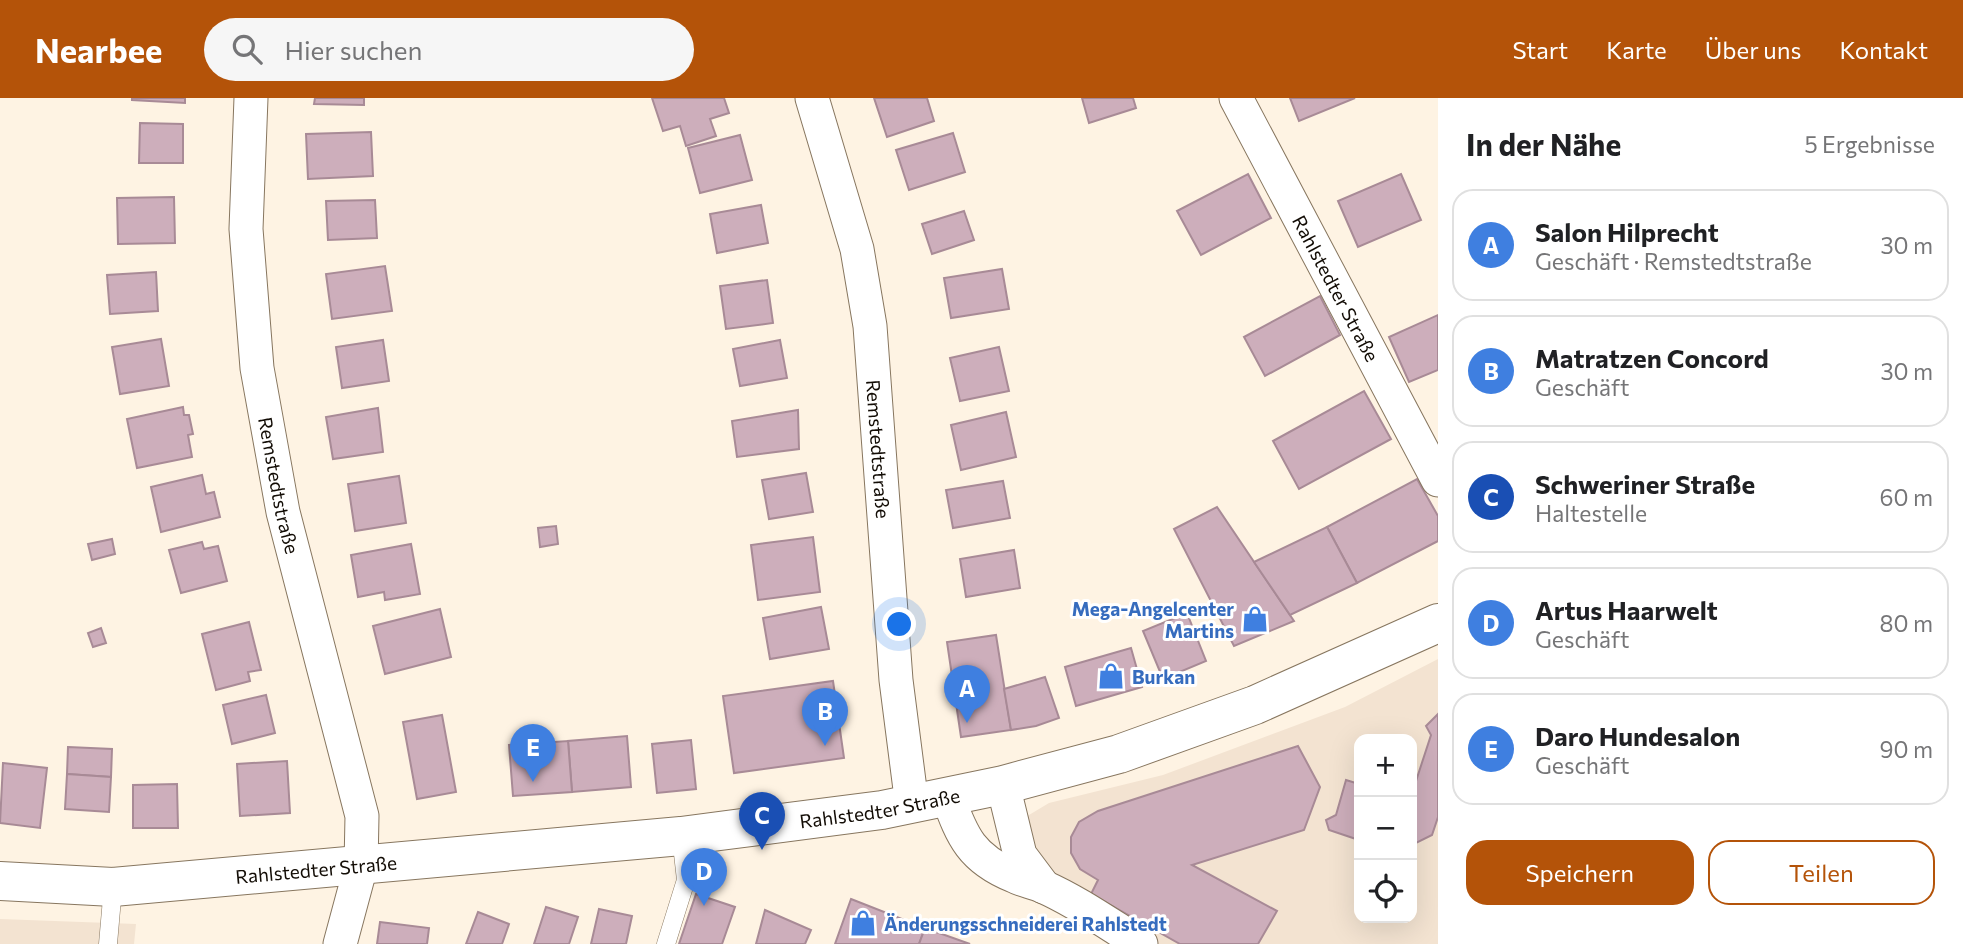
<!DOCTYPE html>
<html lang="de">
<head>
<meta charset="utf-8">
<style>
  body { margin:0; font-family:Commissioner,sans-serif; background:#f6f6f6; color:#202124 }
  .controls { position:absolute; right:21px; bottom:21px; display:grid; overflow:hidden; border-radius:14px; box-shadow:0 7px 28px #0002 }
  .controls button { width:63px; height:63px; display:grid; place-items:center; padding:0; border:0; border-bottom:2px solid #e0e0e0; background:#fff; color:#202124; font:35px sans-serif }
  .you { position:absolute; left:900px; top:527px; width:24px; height:24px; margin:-18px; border:5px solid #fff; border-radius:50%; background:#1a73e8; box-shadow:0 0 0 10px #1a73e833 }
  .badge { display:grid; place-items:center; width:46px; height:46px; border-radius:50%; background:#b45309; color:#fff; font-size:23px; font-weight:700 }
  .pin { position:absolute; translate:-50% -58px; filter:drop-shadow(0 2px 4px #0008) }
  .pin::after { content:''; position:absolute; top:37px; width:24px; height:21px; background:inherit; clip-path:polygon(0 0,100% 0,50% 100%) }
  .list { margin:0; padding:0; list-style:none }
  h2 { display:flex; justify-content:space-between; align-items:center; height:91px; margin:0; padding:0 28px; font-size:30px }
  h2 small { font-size:23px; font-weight:400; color:#757577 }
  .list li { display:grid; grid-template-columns:46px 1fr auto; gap:21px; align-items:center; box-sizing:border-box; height:112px; margin:0 14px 14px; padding:0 14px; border:2px solid #e0e0e0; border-radius:21px }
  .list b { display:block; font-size:26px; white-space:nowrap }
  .list p { margin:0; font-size:23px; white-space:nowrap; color:#757577 }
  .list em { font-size:23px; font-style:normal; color:#757577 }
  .actions { display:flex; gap:14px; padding:21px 28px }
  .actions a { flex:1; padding:16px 0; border:2px solid #b45309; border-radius:21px; text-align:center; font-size:24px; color:#b45309 }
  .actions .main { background:#b45309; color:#fff }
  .icon { flex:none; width:38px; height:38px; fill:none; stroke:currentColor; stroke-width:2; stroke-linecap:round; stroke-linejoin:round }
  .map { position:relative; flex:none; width:1438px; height:846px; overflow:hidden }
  header { display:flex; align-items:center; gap:42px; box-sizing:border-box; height:98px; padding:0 35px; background:#b45309; color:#fff }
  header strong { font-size:33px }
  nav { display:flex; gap:38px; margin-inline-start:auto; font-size:24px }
  .search { width:490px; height:63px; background:#f6f6f6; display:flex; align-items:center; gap:18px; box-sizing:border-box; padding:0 24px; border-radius:38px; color:#757577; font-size:26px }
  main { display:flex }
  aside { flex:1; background:#fff }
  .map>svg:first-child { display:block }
  .commercial { fill:#f3e3d1; fill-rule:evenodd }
  .building { fill:#cdaebb; stroke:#a88a96; stroke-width:2 }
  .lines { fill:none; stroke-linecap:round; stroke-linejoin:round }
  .lane-casing { stroke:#87765f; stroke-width:19 }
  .street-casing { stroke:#87765f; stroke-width:35 }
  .secondary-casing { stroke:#87765f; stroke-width:40 }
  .lane { stroke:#fff; stroke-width:18 }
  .street { stroke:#fff; stroke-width:33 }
  .secondary { stroke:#fff; stroke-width:38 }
  .labels { text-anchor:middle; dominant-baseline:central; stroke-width:6; stroke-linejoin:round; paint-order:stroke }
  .street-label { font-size:19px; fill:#120c05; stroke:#fff }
  .shop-label { font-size:19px; font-weight:bold; fill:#366cbe; stroke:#fff; text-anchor:start }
</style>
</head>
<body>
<header>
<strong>Nearbee</strong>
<div class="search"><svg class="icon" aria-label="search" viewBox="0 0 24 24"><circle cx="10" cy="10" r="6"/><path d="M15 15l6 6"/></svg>Hier suchen</div>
<nav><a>Start</a><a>Karte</a><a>Über uns</a><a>Kontakt</a></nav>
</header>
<main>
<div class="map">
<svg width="1438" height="846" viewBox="0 0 1438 846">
  <rect width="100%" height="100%" fill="#fef3e3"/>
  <g class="commercial">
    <path d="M1438,561V846H1128L1028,787L1024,720L1049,705L1163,677L1345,609ZM1359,641H1412V820H1359Z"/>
    <polygon points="0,821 136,826 134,846 0,846"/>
  </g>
  <g class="building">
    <polygon points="132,0 185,0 185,5 132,2"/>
    <polygon points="315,0 364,0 364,7 314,6"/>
    <polygon points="652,0 724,0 729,15 710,21 716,38 686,48 680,28 663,33"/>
    <polygon points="874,0 927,0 934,23 887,39"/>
    <polygon points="1082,0 1133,0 1136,10 1089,25"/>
    <polygon points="1290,0 1355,0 1299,23"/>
    <polygon points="140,25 183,26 183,65 139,65"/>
    <polygon points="371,34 373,78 308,81 306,36"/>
    <polygon points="953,35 965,74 909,92 896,52"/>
    <polygon points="740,37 752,82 700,95 688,50"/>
    <polygon points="1248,76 1271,120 1201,157 1177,113"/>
    <polygon points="1401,76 1421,122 1358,149 1338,103"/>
    <polygon points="174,99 175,145 118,146 117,100"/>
    <polygon points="375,102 377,140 328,142 326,103"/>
    <polygon points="761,107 768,145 717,155 710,116"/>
    <polygon points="964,113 974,142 932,156 922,126"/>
    <polygon points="385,168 392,213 332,221 326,176"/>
    <polygon points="1002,171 1009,211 951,220 944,180"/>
    <polygon points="156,174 158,213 110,216 107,177"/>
    <polygon points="767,182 773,225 726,231 720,188"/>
    <polygon points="1320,198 1340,237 1265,278 1244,239"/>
    <polygon points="1438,217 1438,272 1409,284 1389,239"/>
    <polygon points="161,241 169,288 120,296 112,249"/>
    <polygon points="383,242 389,283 342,290 336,249"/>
    <polygon points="780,242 787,280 740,288 733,251"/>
    <polygon points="999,249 1009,293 960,303 950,260"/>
    <polygon points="1364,293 1391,341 1299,391 1273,343"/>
    <polygon points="183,309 184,317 189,317 193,336 188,337 192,359 137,370 127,321"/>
    <polygon points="378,310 383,354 333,361 326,319"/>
    <polygon points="798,312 799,351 737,359 732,323"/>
    <polygon points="1006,314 1016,359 961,372 951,327"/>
    <polygon points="806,375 813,414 769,421 762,382"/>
    <polygon points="202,377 206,396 214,394 220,419 161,434 151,389"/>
    <polygon points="399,378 406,425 355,433 348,386"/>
    <polygon points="1417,381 1438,418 1438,443 1357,485 1327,429"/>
    <polygon points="1003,383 1010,420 953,430 946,392"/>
    <polygon points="1217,409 1294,523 1234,548 1174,431"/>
    <polygon points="556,428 558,446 540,449 538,430"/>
    <polygon points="1327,429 1357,485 1290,517 1254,464"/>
    <polygon points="813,439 820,494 758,502 751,447"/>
    <polygon points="112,441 115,456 92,462 88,446"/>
    <polygon points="202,444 204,451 218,448 227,483 181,495 169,452"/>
    <polygon points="411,446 420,496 385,502 384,494 358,499 351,457"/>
    <polygon points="1014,452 1020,490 966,499 960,461"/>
    <polygon points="821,509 829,551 770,561 763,520"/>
    <polygon points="440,511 451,559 385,576 373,528"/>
    <polygon points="1187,515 1206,563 1163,581 1143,533"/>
    <polygon points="249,524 261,572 248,574 250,583 216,592 202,536"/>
    <polygon points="101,530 106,545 93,549 88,535"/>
    <polygon points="996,537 1011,632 961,639 947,544"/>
    <polygon points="1131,550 1142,589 1076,608 1065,569"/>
    <polygon points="1045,579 1059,620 1036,628 1011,632 1004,591"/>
    <polygon points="833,583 844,660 734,675 723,598"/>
    <polygon points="266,597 275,635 232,646 223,607"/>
    <polygon points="1438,616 1438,719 1432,737 1412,747 1412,685 1416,683 1431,637 1426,628"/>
    <polygon points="442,617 456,694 417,701 403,624"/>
    <polygon points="627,638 631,689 572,694 568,643"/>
    <polygon points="691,642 696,691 657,695 652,646"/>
    <polygon points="568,643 572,694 513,698 509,647"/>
    <polygon points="1298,648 1320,689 1304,732 1192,767 1277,813 1258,846 1180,846 1091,796 1098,782 1080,771 1071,755 1071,739 1079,724 1098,713"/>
    <polygon points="68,649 112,651 111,679 67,676"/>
    <polygon points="287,663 290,715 240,718 237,666"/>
    <polygon points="3,665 47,670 40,730 0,725"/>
    <polygon points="67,676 111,679 109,714 65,711"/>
    <polygon points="1346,682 1359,686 1359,742 1329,732 1326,722 1336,717"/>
    <polygon points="177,686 178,730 133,730 133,687"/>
    <polygon points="696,796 735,809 722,846 679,846"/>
    <polygon points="851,801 925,830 919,846 835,846"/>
    <polygon points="546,809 578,819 569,846 534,846"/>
    <polygon points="599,811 632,818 626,846 591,846"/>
    <polygon points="765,812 811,832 805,846 756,846"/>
    <polygon points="478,814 509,826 502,846 466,846"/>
    <polygon points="380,824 429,830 427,846 377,846"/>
    <polygon points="925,830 970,846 919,846"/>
  </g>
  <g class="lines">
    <g class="lane-casing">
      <g id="lane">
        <polyline points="108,846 113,789"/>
        <polyline points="666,846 686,782 681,738"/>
      </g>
    </g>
    <g class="street-casing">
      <g id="street">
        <path id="s1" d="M251,0L246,131L257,270L283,414L362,718L361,768L340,846"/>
        <path id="s2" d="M812,0L857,151L870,228L896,582L912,707"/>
        <path id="s3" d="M1236,0L1438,382"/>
        <polyline points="1003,687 1020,757 1044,789"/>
        <path d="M948,699C962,739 972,761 1014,778C1023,783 1034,784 1044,789C1078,804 1110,827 1141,846"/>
      </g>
    </g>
    <g class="secondary-casing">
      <g id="secondary">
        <path id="s4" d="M0,783L113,789L681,738L882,712L1003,687L1119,656L1255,607L1438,525"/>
      </g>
    </g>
    <use href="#lane" class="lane"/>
    <use href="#street" class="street"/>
    <use href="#secondary" class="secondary"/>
  </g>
  <defs>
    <g id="shop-bare" transform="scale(2.1)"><path d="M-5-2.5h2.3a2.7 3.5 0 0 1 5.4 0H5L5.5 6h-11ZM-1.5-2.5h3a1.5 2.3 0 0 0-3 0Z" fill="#3f7fe0" stroke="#fff" stroke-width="2.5" paint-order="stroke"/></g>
  </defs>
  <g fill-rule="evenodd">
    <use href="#shop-bare" x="1255" y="521"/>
    <use href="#shop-bare" x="1111" y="578"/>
    <use href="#shop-bare" x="863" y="825"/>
  </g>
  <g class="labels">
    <g class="street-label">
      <text stroke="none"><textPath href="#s3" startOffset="215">Rahlstedter Straße</textPath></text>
      <text stroke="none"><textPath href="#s2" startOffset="359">Remstedtstraße</textPath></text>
      <text stroke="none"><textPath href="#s1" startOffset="390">Remstedtstraße</textPath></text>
      <text stroke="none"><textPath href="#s4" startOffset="884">Rahlstedter Straße</textPath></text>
      <text stroke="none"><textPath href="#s4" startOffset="317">Rahlstedter Straße</textPath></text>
    </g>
    <g class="shop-label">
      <text x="1234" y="510" text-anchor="end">Mega-Angelcenter<tspan x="1234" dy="22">Martins</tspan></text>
      <text x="1132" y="578">Burkan</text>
      <text x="884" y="825">Änderungsschneiderei Rahlstedt</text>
    </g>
  </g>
</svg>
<div class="controls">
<button>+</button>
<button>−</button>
<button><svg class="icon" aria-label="locate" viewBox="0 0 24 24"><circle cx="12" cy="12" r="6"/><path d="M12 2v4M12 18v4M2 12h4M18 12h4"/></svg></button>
</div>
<div class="you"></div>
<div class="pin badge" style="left:967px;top:625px;background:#3f7fe0">A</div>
<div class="pin badge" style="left:825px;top:648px;background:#3f7fe0">B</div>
<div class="pin badge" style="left:762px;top:752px;background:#1a4fb4">C</div>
<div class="pin badge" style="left:704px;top:808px;background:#3f7fe0">D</div>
<div class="pin badge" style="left:533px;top:684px;background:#3f7fe0">E</div>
</div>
<aside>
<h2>In der Nähe<small>5 Ergebnisse</small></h2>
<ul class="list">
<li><span class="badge" style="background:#3f7fe0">A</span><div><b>Salon Hilprecht</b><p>Geschäft · Remstedtstraße</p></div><em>30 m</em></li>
<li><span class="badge" style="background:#3f7fe0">B</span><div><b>Matratzen Concord</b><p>Geschäft</p></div><em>30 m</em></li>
<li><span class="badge" style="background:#1a4fb4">C</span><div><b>Schweriner Straße</b><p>Haltestelle</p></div><em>60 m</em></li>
<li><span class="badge" style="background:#3f7fe0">D</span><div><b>Artus Haarwelt</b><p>Geschäft</p></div><em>80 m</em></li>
<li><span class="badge" style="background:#3f7fe0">E</span><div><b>Daro Hundesalon</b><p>Geschäft</p></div><em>90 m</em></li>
</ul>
<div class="actions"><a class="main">Speichern</a><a>Teilen</a></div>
</aside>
</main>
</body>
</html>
